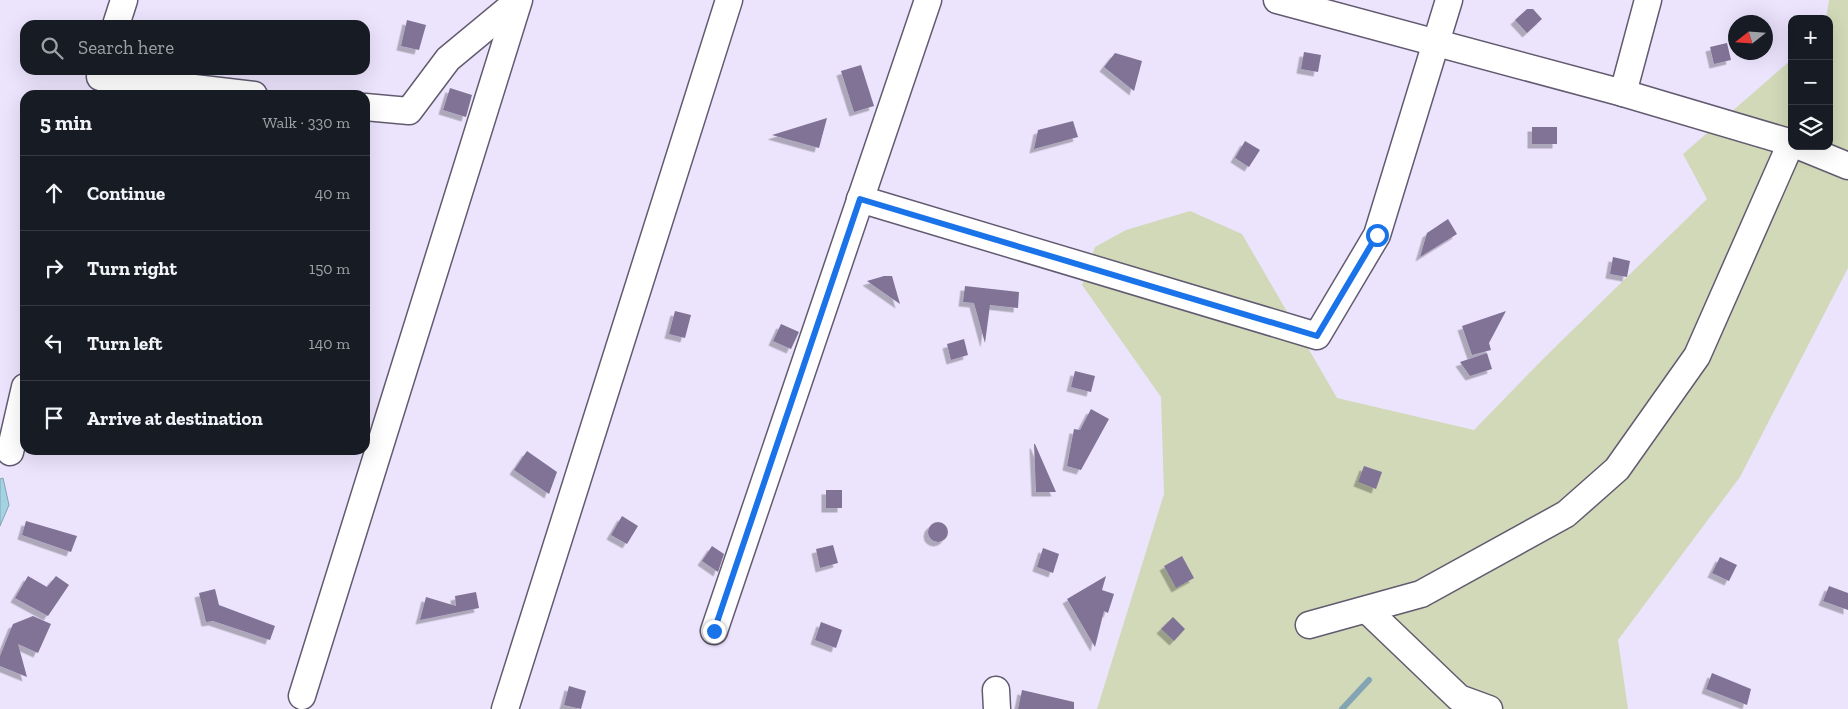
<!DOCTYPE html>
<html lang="en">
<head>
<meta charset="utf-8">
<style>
  body { margin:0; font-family:"Zilla Slab",serif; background:#20242c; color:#f1f3f6 }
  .controls { position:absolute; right:15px; top:15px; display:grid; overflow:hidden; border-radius:10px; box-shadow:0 5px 20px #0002 }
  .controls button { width:45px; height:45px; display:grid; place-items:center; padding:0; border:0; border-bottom:1px solid #363941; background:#171b24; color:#f1f3f6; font:25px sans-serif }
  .compass { position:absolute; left:1728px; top:15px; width:45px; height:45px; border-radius:50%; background:#171b24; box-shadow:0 5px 20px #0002; rotate:253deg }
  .stop { position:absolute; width:15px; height:15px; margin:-11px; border:4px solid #1a73e8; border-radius:50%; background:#fff }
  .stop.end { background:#1a73e8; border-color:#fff; box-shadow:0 1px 5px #0008 }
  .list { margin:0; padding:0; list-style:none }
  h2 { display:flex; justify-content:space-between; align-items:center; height:65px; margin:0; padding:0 20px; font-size:21px }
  h2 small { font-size:16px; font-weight:400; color:#9ea1a6 }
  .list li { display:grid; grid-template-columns:32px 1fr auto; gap:15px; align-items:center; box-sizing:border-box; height:75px; padding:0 20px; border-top:1px solid #363941 }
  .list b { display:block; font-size:19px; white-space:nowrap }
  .list em { font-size:16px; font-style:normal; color:#9ea1a6 }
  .icon { flex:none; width:28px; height:28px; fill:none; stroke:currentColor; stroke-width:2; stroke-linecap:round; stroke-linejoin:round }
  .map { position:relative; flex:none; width:1848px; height:709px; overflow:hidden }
  .search { position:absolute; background:#171b24; box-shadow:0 5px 20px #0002; left:20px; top:20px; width:350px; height:55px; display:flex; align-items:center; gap:12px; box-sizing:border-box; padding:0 18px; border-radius:15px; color:#9ea1a6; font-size:19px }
  .panel { position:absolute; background:#171b24; box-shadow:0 5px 20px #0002; left:20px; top:90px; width:350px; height:365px; border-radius:15px }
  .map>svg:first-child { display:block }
  .green { fill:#d1d9b8 }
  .water { fill:#a3d3e3; stroke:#83a4b2 }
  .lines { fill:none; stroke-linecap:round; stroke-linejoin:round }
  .stream { stroke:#83a4b2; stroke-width:6 }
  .building { fill:#807396; filter:url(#shadow) }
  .minor-casing { stroke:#625b70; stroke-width:29 }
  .minor { stroke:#fff; stroke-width:26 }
  .route { stroke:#1a73e8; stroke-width:6 }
</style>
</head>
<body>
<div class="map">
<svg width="1848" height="709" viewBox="0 0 1848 709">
  <defs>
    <filter id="shadow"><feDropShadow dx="-4.5" dy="4.5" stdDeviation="0" flood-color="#0004"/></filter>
  </defs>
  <rect width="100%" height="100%" fill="#ece4fd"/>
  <polygon class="green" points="1829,0 1848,0 1848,268 1740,477 1618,640 1628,709 1097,709 1164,494 1161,397 1082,285 1095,247 1126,230 1190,211 1242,234 1337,398 1474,430 1545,357 1707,199 1683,154 1792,59 1792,146 1829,146 1829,19 1826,19"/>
  <polygon class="water" points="3,478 9,505 0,526 0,479"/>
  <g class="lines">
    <polyline class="stream" points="1342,709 1369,680"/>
  </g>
  <g class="building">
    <polygon points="1527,9 1533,9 1542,19 1527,33 1515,20"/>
    <polygon points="407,20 426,25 419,50 401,46"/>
    <polygon points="1727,43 1731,60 1714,64 1710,47"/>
    <polygon points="1304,52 1321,55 1318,72 1301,69"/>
    <polygon points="1115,53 1142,61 1134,91 1104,67"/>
    <polygon points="861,65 874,106 854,112 841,71"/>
    <polygon points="450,88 472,95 466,117 443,110"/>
    <polygon points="827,118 819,148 772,135"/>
    <polygon points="1073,121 1078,137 1034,149 1038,130"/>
    <rect x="1532" y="127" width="25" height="17"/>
    <polygon points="1245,141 1260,150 1249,167 1235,158"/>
    <polygon points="1448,219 1457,234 1420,257 1427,233"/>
    <polygon points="1613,257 1630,261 1627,277 1610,274"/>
    <polygon points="884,276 892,276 900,304 867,281"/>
    <polygon points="965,286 1019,292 1018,308 990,305 985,343 974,303 963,302"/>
    <polygon points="675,311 691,315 685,338 669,334"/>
    <polygon points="1506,311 1489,343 1491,350 1472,355 1462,326"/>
    <polygon points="781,324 799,332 791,349 773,341"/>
    <polygon points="964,339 968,355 951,360 947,344"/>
    <polygon points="1487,353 1492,369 1470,376 1460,362"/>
    <polygon points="1075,371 1095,376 1091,392 1071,387"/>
    <polygon points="1091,409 1109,419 1081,470 1067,466 1074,429 1080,430"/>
    <polygon points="1034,444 1035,444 1056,492 1036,492"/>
    <polygon points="527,451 557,472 549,494 514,470"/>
    <polygon points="1364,466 1382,472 1376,489 1358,482"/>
    <rect x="826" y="490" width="16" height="18"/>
    <polygon points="622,516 638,526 627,544 611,535"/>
    <polygon points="26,521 77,536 71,552 22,535"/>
    <circle cx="938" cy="532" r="10"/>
    <polygon points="833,545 838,563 820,568 816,549"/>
    <polygon points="712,546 724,554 718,572 702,561"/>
    <polygon points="1043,548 1059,554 1053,573 1037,567"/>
    <polygon points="1182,556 1194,578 1176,588 1164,566"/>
    <polygon points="1720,557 1737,565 1729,581 1712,573"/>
    <polygon points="28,576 47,587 56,576 69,585 48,616 15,598"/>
    <polygon points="1106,576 1102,590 1114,594 1108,613 1104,611 1095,647 1067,599"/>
    <polygon points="1829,586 1848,593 1848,610 1823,601"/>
    <polygon points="215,589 219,605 275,626 270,640 213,621 206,622 199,593"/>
    <polygon points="476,592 479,608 420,620 426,597 456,606 455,596"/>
    <polygon points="33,616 51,624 38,653 18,644 27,677 0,666 0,656 13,624"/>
    <polygon points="1173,617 1185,629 1174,641 1161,629"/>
    <polygon points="821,622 842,630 836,648 815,640"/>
    <polygon points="1712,673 1751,689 1747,705 1706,689"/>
    <polygon points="569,686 586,691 581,709 564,705"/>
    <polygon points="1022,690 1074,702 1074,709 1018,709"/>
  </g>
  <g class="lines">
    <g class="minor-casing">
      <g id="minor">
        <polyline points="1277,0 1623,93 1648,0"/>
        <polyline points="116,25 124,0"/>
        <polyline points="100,77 254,95"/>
        <polyline points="1623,93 1792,143"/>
        <polyline points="365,107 409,111 448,59 518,1"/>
        <polyline points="1799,146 1848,166"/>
        <polyline points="860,199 1317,336 1377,235 1449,0"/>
        <polyline points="10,452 25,387"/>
        <polyline points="1367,610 1459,698 1489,709"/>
        <polyline points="1309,625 1421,594 1566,514 1617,469 1697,356 1791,143"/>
        <polyline points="714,631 928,0"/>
        <polyline points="996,690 997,709"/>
        <polyline points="302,696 519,0"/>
        <polyline points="505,709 729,0"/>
      </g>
    </g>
    <use href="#minor" class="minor"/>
  </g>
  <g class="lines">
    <polyline class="route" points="714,631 860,199 1317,336 1377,235"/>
  </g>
</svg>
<div class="controls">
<button>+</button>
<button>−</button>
<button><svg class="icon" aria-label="layers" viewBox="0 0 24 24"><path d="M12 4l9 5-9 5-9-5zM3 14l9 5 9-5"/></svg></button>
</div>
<svg class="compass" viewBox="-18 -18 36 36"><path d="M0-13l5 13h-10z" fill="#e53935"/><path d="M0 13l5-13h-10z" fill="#9ea1a6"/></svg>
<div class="stop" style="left:1377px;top:235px"></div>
<div class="stop end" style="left:714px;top:631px"></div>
<div class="search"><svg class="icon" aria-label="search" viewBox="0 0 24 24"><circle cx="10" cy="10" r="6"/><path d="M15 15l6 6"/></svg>Search here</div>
<section class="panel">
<h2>5 min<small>Walk · 330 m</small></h2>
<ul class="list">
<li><svg class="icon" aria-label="ahead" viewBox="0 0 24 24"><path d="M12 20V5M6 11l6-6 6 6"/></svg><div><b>Continue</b></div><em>40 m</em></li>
<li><svg class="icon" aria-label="right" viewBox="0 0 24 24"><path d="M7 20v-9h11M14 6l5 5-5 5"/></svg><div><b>Turn right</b></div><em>150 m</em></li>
<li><svg class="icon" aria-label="left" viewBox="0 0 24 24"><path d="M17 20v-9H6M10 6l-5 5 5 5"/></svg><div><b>Turn left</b></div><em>140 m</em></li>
<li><svg class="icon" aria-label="arrive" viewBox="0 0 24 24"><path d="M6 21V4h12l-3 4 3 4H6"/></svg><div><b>Arrive at destination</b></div></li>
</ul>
</section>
</div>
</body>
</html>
